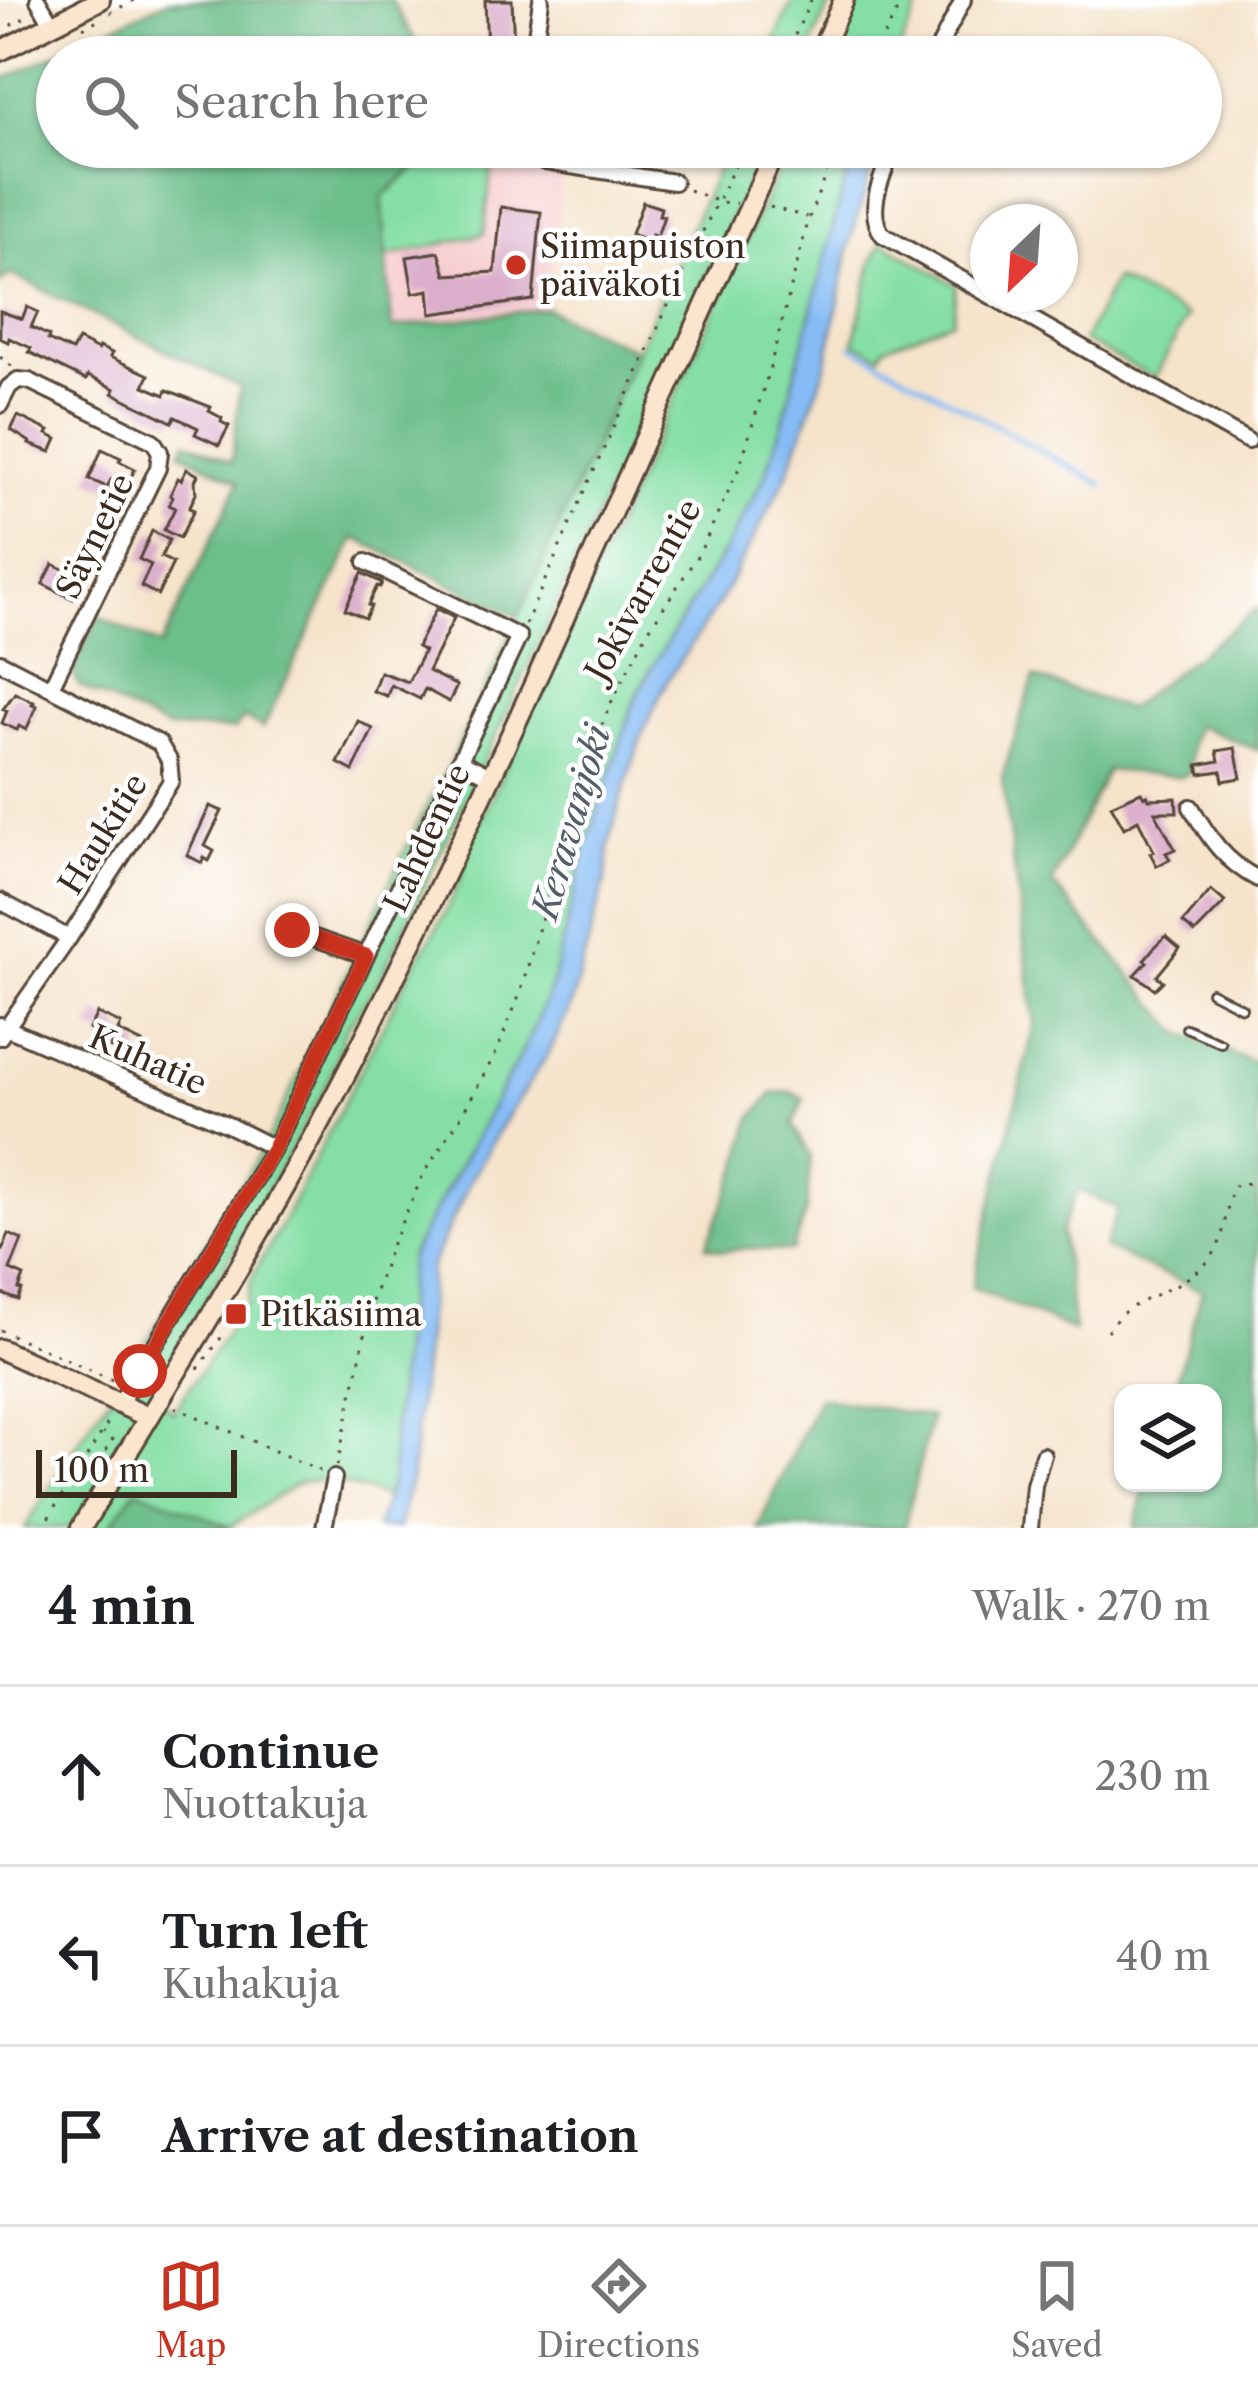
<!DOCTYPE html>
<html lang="en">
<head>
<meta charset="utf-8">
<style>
  body { margin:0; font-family:"Libre Caslon Text",serif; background:#f2f2f2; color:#202124 }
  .controls { position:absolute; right:36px; bottom:36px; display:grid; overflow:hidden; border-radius:24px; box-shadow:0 3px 9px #0004 }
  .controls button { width:108px; height:108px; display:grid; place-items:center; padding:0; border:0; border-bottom:3px solid #e0e0e0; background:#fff; color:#202124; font:60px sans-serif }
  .compass { position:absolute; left:970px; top:204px; width:108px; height:108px; border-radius:50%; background:#fff; box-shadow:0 3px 9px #0004; rotate:205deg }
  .scale { position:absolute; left:36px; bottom:30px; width:201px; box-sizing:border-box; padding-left:12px; border:6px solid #3b2a1e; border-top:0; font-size:33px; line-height:42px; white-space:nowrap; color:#3b2a1e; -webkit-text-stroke:9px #fff; paint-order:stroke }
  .stop { position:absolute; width:36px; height:36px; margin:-27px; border:9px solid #c8321e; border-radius:50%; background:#fff }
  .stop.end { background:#c8321e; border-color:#fff; box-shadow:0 3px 12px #0008 }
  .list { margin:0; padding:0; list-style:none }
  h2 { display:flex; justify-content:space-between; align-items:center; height:156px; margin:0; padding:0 48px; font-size:51px }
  h2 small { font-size:39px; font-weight:400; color:#757577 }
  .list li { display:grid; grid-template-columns:78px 1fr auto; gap:36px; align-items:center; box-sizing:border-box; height:180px; padding:0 48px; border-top:3px solid #e0e0e0 }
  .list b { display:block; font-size:45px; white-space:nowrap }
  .list p { margin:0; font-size:39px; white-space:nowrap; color:#757577 }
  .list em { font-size:39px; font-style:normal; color:#757577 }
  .icon { flex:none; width:66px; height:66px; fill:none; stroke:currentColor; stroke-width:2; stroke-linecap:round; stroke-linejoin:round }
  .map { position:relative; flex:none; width:1258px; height:1528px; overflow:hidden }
  .search { position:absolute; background:#fff; box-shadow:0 3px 9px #0004; left:36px; right:36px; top:36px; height:132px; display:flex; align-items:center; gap:30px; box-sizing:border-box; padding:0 42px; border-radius:66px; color:#757577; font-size:45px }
  .sheet { height:696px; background:#fff }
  nav { display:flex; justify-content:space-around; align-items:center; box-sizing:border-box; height:168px; border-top:3px solid #e0e0e0; background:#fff; font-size:33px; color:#757577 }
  nav a { display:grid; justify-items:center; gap:6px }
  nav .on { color:#c8321e }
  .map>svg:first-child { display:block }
  .built { fill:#f7cfd0 }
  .green { fill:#85dfa5; stroke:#608462; stroke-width:3 }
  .forest { fill:#6cbe8a; stroke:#547454; stroke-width:3 }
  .water { fill:#85bcf5; stroke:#60738a; stroke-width:3 }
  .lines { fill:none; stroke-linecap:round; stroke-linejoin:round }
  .stream { stroke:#85bcf5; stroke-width:4.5 }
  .building { fill:#dbafcc }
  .lane-casing { stroke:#574638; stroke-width:12 }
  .street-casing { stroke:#574638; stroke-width:20 }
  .secondary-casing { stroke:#574638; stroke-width:24 }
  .path { stroke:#574638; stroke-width:3; stroke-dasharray:3 9; stroke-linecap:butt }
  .lane { stroke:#fff; stroke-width:6 }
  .street { stroke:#fff; stroke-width:14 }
  .secondary { stroke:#fbe5cf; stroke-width:18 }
  .route { stroke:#c8321e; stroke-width:15 }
  .poi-dot { fill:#c8321e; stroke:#fff; stroke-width:4.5 }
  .labels { text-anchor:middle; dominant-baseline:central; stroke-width:9; stroke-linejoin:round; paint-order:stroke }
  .poi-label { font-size:33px; fill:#3b2a1e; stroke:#fff; text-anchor:start }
  .street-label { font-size:33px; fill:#3b2a1e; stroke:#fff }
  .water-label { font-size:36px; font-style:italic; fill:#555d69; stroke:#fff }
</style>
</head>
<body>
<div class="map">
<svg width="1258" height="1528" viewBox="0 0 1258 1528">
  <rect width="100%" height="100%" fill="#fff"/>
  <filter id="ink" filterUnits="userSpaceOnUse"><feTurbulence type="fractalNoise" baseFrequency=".00833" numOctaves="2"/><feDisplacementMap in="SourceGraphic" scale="24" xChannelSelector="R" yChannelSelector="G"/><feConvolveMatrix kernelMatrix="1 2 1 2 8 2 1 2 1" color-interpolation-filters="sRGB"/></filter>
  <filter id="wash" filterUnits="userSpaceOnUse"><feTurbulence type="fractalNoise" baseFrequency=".004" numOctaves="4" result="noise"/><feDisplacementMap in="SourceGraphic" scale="48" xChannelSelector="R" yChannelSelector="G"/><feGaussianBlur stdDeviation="2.7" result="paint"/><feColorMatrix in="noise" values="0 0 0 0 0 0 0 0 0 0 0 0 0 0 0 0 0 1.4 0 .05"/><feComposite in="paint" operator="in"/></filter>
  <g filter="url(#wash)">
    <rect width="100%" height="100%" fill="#f5e3ca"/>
    <polygon class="built" points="426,147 505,147 503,163 563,172 547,308 391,328 382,197 426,159"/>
    <g class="green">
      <polygon points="793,0 832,0 806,57 767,57"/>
      <polygon points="857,0 922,0 896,57 831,57"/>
      <path d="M727,147H765L502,723L382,975L344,1033L330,1076L318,1101L154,1392L173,1412L247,1303L252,1277L285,1218L413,967C436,931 461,890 469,846L789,147H854L781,429L764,478L726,548L652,667L634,702L586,846L552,984L529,1039L410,1256L393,1438L392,1479L386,1497L329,1480L299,1482L230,1527L136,1490L109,1528H25L93,1419L124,1377L237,1193L270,1135L421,817L448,768L531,589Z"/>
      <polygon points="431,156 492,165 484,234 386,257 382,197"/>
      <polygon points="882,242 956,285 953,320 885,347 880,356 854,342 873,260"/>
      <polygon points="1115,279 1187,316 1155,378 1083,341"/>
    </g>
    <g class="forest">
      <polygon points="169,0 391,0 425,57 57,57 57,147 426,147 426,158 382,197 392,328 547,308 568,320 637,350 518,616 355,538 263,728 244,718 235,729 168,729 79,686 73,672 98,616 161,646 239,482 181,452 187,441 232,462 240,387 10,274 0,283 0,81"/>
      <polygon points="1258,608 1258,750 1196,725 1190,748 1190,772 1181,777 1107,770 1052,883 1179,1032 1258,1064 1258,1528 1135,1528 1146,1483 1213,1483 1213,1393 1173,1393 1202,1291 1104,1248 1118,1209 1078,1190 1061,1230 1074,1331 972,1287 1035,1024 1002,778 1034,677 1127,709"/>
      <polygon points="790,1092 804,1098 793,1125 811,1157 806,1211 792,1251 749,1248 723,1251 706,1246 740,1165 751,1120 772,1094"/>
      <polygon points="819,1397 931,1417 904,1528 758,1528"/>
      <polygon points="136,1489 230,1527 230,1528 109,1528"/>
    </g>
    <polygon class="water" points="854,147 878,147 850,243 826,366 786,478 719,603 667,681 643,732 618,809 609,846 606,878 571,1005 550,1051 503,1123 471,1179 431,1266 425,1347 411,1477 398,1528 376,1528 392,1479 393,1438 410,1256 529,1039 552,984 586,846 634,702 652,667 726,548 764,478 781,429"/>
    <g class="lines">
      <polyline class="stream" points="852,346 1103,485"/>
    </g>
    <g id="blocks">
      <g class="building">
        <polygon points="485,0 512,0 514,48 487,50"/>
        <polygon points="643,202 661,208 659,215 664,216 657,237 652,235 649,241 631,234"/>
        <polygon points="501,207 541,212 533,300 431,314 429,290 413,293 407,257 439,252 446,275 495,272"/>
        <polygon points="27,307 38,312 31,327 49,336 48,340 72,351 78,340 98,350 99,347 112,353 110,357 149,375 144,386 165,395 167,390 211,407 209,411 222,418 221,422 229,426 219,445 195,434 198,428 175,417 172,422 113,393 115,389 88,376 86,380 29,352 31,348 9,338 8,342 0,338 0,311 22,319"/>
        <polygon points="18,416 49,431 47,434 57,439 51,452 29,444 30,442 11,430"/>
        <polygon points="102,449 121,458 119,461 135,469 126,487 111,480 107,487 89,479"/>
        <polygon points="187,469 198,475 195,481 196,494 189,508 194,510 180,538 164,530 175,508 169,505 173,497 170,495 178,478 181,480"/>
        <polygon points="152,531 169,540 161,557 173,563 158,595 141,586 151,565 139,559"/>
        <polygon points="53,564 82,578 73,599 43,584"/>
        <polygon points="362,573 382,583 380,587 377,586 368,605 371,606 365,618 345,609"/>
        <polygon points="436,609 454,618 428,671 457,686 449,702 425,689 420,699 391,685 387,696 373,691 380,672 408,682 424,651 417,647"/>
        <polygon points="15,693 34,702 32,704 37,706 26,730 19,726 17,730 2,723 7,711 3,709"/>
        <polygon points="358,721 373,729 353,771 338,763"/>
        <polygon points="1235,748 1241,778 1223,781 1221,771 1200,774 1198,765 1219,761 1217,751"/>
        <polygon points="1141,792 1144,797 1147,795 1149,799 1176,798 1177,812 1155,812 1175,849 1166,853 1170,859 1157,866 1150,853 1154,851 1138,820 1124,828 1111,805"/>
        <polygon points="210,806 222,811 205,846 214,851 209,861 204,858 202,863 187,855"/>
        <polygon points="1211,890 1225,902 1195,933 1183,923"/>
        <polygon points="1166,936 1180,948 1157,976 1163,981 1155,989 1135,975 1147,962 1144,960 1152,950"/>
        <polygon points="97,1013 121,1024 118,1031 142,1043 134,1059 110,1048 113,1041 89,1029"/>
        <polygon points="9,1234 22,1240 10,1270 24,1276 19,1289 22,1290 18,1300 0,1293 0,1256"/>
      </g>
    </g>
  </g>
  <g filter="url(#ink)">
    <use href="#blocks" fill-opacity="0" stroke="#574638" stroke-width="3"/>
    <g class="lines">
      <g class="lane-casing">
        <g id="lane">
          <polyline points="1211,992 1242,1008"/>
          <polyline points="1186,1028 1221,1043"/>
        </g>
      </g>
      <g class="street-casing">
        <g id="street">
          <polyline points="38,0 52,24"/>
          <polyline points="533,57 541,0"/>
          <polyline points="934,57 963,0"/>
          <polyline points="522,147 528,155 545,162 674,182"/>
          <path d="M894,147C884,172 864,211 883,235L1248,441"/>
          <polyline points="0,405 9,387 18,380 29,381 153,441 160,452 158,468 51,687"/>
          <polyline points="0,662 159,743 169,760 171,781 69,938 0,1037"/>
          <polyline points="460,761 490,776"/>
          <path d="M1191,807C1209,838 1225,862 1258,879"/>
          <polyline points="0,901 69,938"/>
          <polyline points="292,930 366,956"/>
          <polyline points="0,1025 226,1124 274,1148"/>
          <polyline points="120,1403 274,1148 519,637 366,562"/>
          <polyline points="324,1528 334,1478"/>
          <polyline points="1030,1528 1034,1485 1043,1455"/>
        </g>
      </g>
      <g class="secondary-casing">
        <g id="secondary">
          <polyline points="0,51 100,0"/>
          <polyline points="818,57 844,0"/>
          <polyline points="0,1349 148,1417"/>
          <path d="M81,1528C173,1378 267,1228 347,1072C502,770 635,456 777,147"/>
        </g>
      </g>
      <g class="path">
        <polyline points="110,13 134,0"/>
        <polyline points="83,28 101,18"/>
        <polyline points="0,31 30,15"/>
        <polyline points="785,57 811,0"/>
        <polyline points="873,57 903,0"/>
        <polyline points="689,190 719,202 736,203"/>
        <polyline points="770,207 807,217"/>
        <polyline points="0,357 13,367"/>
        <polyline points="525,625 682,274 744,147"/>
        <polyline points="0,1330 117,1382"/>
        <path d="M1107,1331C1113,1324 1119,1315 1127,1310C1154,1293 1189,1284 1210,1259C1228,1237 1223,1210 1234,1186L1258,1181"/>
        <polyline points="198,1369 223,1335"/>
        <polyline points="175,1407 320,1471"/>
        <polyline points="82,1463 94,1470 113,1439 103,1433"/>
        <polyline points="337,1466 373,1297 390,1248 424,1173 460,1118 496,1053 520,994 583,772 611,703 646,634 700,552 740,466 770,367 809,218 836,147"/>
        <polyline points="42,1528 111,1418"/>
      </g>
      <use href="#lane" class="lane"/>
      <use href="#street" class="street"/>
      <use href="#secondary" class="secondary"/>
    </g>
  </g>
  <g class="lines" filter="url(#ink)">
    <polyline class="route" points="140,1371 274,1148 366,956 292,930"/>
  </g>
  <g class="poi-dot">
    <circle cx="516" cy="265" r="12"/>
    <rect x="224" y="1302" width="24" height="24" rx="6"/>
  </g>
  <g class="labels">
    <g class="poi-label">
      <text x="540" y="246">Siimapuiston<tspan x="540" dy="38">päiväkoti</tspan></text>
      <text x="260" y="1314">Pitkäsiima</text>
    </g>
    <g class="street-label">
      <text transform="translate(95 536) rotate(-64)">Säynetie</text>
      <text transform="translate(643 590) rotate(-61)">Jokivarrentie</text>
      <text transform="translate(103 834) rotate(-58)">Haukitie</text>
      <text transform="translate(427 838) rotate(-65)">Lahdentie</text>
      <text transform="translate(148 1060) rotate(24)">Kuhatie</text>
    </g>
    <g class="water-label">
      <text transform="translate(571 822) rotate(-74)">Keravanjoki</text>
    </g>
  </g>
</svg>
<div class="controls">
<button><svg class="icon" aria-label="layers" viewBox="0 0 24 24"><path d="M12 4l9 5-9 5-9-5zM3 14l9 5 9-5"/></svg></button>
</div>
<svg class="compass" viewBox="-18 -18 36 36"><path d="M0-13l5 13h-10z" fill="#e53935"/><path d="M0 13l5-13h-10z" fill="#757577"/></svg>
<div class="scale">100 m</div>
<div class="stop" style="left:140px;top:1371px"></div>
<div class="stop end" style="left:292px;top:930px"></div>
<div class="search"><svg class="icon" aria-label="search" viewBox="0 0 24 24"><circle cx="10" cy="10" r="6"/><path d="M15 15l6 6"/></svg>Search here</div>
</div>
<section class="sheet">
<h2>4 min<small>Walk · 270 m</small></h2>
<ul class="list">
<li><svg class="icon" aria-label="ahead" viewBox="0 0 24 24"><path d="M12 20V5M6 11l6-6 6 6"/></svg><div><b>Continue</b><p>Nuottakuja</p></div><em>230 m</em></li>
<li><svg class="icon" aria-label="left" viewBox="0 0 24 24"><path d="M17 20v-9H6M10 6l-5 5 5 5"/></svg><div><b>Turn left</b><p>Kuhakuja</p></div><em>40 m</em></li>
<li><svg class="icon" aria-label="arrive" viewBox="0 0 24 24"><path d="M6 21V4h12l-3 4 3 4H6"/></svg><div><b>Arrive at destination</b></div></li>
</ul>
</section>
<nav>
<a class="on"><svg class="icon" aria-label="map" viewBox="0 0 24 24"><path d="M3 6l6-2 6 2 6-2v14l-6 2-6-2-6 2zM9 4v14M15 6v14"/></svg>Map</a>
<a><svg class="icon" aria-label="directions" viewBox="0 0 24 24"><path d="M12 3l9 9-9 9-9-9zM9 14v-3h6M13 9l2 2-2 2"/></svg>Directions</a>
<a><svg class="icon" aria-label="saved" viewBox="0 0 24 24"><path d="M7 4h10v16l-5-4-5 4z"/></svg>Saved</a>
</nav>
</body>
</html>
